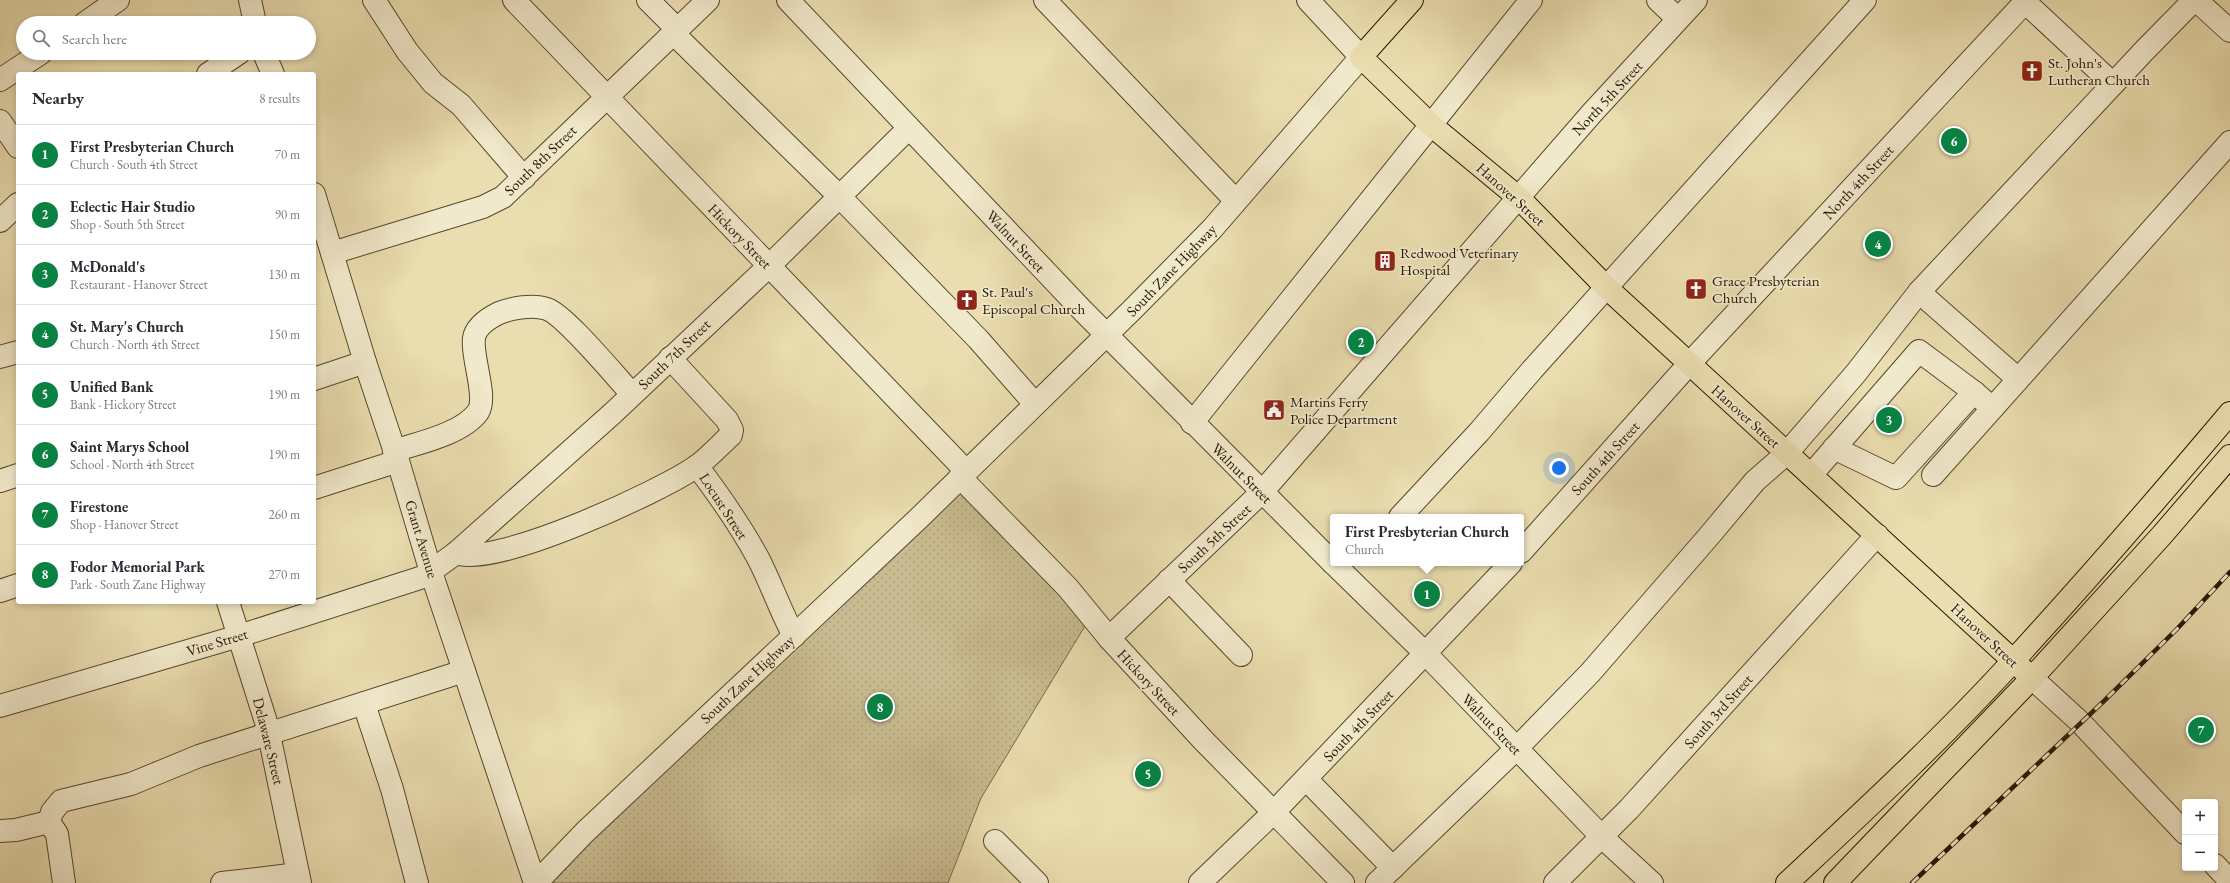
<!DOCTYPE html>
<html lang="en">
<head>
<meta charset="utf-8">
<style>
  body { margin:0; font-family:"EB Garamond",serif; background:#f7f7f7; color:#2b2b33 }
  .controls { position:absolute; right:12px; bottom:12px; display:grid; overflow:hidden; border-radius:4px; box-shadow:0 2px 6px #0003 }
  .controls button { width:36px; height:36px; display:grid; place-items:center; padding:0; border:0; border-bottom:1px solid #e1e1e2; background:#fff; color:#2b2b33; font:20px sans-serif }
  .you { position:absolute; left:1559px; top:468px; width:14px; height:14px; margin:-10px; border:3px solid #fff; border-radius:50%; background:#1a73e8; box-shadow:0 0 0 6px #1a73e833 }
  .badge { display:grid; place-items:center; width:26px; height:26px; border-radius:50%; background:#0b8043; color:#fff; font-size:13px; font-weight:700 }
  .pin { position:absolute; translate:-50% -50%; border:2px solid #fff; box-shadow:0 1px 4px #0006 }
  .popup { position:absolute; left:1330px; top:514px; width:194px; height:52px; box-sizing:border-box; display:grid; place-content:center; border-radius:4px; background:#fff; filter:drop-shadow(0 1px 3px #0005); font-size:13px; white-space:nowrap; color:#7c7c81 }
  .popup b { font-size:15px; color:#2b2b33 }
  .popup::after { content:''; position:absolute; left:50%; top:100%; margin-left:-8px; border:8px solid transparent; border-top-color:#fff }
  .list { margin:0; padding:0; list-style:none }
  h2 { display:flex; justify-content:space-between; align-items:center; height:52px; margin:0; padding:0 16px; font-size:17px }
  h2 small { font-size:13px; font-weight:400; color:#7c7c81 }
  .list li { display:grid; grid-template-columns:26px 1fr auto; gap:12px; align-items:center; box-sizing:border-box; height:60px; padding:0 16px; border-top:1px solid #e1e1e2 }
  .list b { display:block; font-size:15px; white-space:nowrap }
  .list p { margin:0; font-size:13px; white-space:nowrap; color:#7c7c81 }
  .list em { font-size:13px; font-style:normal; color:#7c7c81 }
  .icon { flex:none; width:22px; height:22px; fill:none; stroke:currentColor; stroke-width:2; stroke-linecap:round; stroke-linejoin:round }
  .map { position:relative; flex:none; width:2230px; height:883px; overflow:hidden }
  .search { position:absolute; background:#fff; box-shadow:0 2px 6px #0003; left:16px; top:16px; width:300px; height:44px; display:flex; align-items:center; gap:10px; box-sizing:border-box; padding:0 14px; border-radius:22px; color:#7c7c81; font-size:15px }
  .panel { position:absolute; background:#fff; box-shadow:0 2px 6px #0003; left:16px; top:72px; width:300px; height:532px; border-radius:4px }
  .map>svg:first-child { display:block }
  .park { fill:url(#park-dots); stroke:#776849 }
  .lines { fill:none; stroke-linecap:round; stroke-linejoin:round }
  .minor-casing { stroke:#56482c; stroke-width:24 }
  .major-casing { stroke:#251601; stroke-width:24 }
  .highway-casing { stroke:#251601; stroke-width:24 }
  .minor { stroke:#f1e9cb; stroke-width:22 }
  .major { stroke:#eaddaf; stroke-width:22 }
  .highway { stroke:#eaddaf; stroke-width:22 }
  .rail-casing { stroke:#251601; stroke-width:4.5 }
  .rail { stroke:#f1e9cb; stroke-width:3; stroke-dasharray:9; stroke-linecap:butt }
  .labels { text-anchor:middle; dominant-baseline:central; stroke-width:3.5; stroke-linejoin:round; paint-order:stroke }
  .poi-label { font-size:15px; fill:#251601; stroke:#f1e9cb; text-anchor:start }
  .street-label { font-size:15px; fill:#251601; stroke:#f1e9cb }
</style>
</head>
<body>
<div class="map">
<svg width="2230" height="883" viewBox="0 0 2230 883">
  <defs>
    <pattern id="park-dots" width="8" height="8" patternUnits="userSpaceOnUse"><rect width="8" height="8" fill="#c9bb91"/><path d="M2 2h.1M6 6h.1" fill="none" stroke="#aca07b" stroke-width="1.8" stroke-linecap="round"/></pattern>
  </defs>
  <rect width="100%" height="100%" fill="#eaddaf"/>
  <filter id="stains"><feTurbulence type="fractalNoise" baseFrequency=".005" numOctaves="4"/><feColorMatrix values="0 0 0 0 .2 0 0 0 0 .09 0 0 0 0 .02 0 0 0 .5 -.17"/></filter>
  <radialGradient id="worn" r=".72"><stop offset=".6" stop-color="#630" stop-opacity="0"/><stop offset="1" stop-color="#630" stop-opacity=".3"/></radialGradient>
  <polygon class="park" points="966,483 1091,616 981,798 948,883 541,883"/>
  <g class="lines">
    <g class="minor-casing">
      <g id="minor">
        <polyline points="250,0 255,23"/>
        <polyline points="374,0 407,51 433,83 461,105 524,178"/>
        <polyline points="514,0 966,471"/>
        <polyline points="648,0 677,29"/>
        <polyline points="788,0 1082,310 1333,563"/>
        <polyline points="1045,0 1236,201"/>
        <polyline points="1658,0 1678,19"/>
        <polyline points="2196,0 2230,31"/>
        <polyline points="2025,2 2113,84"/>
        <polyline points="85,23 118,0"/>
        <polyline points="673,33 839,196 978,339 1035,404"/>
        <polyline points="264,53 273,74"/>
        <polyline points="208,74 239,53"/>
        <polyline points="0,80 41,53"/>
        <polyline points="0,121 18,147"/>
        <polyline points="314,194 365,362 398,461 431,572 535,883"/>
        <polyline points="0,221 18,204"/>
        <polyline points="332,253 483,207 503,197 708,0"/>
        <polyline points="1919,292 2018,379"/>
        <polyline points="0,357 18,352"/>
        <polyline points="314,379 365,362"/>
        <polyline points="1192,423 1531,0"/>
        <polyline points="1834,448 1896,478 1974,392"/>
        <path d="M394,451C418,443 462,434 478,412C488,397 471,357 474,338C476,326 489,318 499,313C512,308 533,304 547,309C565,315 616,377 632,394"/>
        <path d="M697,466C719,495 740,525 758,558C771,583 780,610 794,636"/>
        <polyline points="1811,475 1919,351 1974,392 1992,408"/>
        <polyline points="1933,475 2230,142"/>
        <polyline points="960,477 1068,588 1109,638 1203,740 1343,883"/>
        <polyline points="0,481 18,475"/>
        <polyline points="314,488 398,461"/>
        <polyline points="1400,517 1479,432 1532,370 1865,0"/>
        <polyline points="1521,552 1689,364 2027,0"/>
        <path d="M456,553C493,569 662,491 697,466C709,457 720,445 731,435L732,430L727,420L670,358"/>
        <polyline points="1333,563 1426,654 1602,837 1652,883"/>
        <polyline points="1169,580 1241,655"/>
        <polyline points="0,591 18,585"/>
        <polyline points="228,602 267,725 300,883"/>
        <polyline points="1109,638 1262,492 1592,113 1696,0"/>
        <polyline points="2032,678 2080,722 2185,833"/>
        <polyline points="364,704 392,789 417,883"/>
        <polyline points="0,706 239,636 423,577 456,553 613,413 769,266 909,128"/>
        <polyline points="1306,779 1393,868"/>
        <polyline points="49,822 52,812 61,801 131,784 199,756 464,671"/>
        <polyline points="0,831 16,830 49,822 57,834 64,883"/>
        <polyline points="995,841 1037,883"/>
        <polyline points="2215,865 2230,881"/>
        <polyline points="222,883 298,874"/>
        <polyline points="536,883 585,832 918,519 1132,310 1212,229 1361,57 1308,0"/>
        <polyline points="1200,883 1274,812 1511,563"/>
        <polyline points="1377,883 1516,749 1590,673 1709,536 1755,481 1787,453 1856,373 1919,292 2144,51 2194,0"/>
        <polyline points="1555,883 1629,809 1877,535"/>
      </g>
    </g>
    <g class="major-casing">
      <polyline id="major" points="1412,0 1361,57 1431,125 1519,198 1607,288 2032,678"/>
    </g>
    <g class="highway-casing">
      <g id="highway">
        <path d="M1787,883C1864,811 1943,738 2014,660C2088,579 2160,496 2230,413"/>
        <polyline points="1835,883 2032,678 2162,535 2230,456"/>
      </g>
    </g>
    <use href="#minor" class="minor"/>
    <use href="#major" class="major"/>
    <use href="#highway" class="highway"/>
    <g class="rail-casing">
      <polyline id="rail" points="1912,883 2104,701 2177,629 2230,572"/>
    </g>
    <use href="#rail" class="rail"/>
  </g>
  <defs>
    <g id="church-square" transform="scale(1.15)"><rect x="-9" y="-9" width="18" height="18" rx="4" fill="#8f2418" stroke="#f1e9cb"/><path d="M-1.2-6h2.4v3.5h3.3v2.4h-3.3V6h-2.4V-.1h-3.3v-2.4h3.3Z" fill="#fff"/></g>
    <g id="building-square" transform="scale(1.15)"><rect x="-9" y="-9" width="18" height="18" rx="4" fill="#8f2418" stroke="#f1e9cb"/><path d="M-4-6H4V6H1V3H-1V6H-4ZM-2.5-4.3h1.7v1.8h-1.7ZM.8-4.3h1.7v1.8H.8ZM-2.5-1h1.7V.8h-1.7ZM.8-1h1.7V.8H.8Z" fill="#fff"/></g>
    <g id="civic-square" transform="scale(1.15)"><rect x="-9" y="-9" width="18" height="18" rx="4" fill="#8f2418" stroke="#f1e9cb"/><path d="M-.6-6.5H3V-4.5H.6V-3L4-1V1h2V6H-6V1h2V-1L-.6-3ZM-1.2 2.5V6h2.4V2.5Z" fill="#fff"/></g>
  </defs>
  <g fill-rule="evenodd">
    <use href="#church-square" x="2032" y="71"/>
    <use href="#building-square" x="1385" y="261"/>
    <use href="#church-square" x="1696" y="289"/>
    <use href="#church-square" x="967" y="300"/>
    <use href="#civic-square" x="1274" y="410"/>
  </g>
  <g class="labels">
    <g class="poi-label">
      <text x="2048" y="62">St. John's<tspan x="2048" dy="17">Lutheran Church</tspan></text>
      <text x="1400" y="252">Redwood Veterinary<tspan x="1400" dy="17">Hospital</tspan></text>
      <text x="1712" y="280">Grace Presbyterian<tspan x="1712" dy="17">Church</tspan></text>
      <text x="982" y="291">St. Paul's<tspan x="982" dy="17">Episcopal Church</tspan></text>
      <text x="1290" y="401">Martins Ferry<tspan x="1290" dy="17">Police Department</tspan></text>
    </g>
    <g class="street-label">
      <text transform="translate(1607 98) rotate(-47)">North 5th Street</text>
      <text transform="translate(540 160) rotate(-44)">South 8th Street</text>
      <text transform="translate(1858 182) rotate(-47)">North 4th Street</text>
      <text transform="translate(1511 194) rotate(42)">Hanover Street</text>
      <text transform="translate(740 236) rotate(46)">Hickory Street</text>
      <text transform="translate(1016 241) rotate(47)">Walnut Street</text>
      <text transform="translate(1171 270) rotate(-46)">South Zane Highway</text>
      <text transform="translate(674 354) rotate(-44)">South 7th Street</text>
      <text transform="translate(1746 416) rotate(42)">Hanover Street</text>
      <text transform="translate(1605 458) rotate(-48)">South 4th Street</text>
      <text transform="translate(1242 473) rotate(45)">Walnut Street</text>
      <text transform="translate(724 506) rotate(57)">Locust Street</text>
      <text transform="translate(1214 538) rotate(-43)">South 5th Street</text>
      <text transform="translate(422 539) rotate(73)">Grant Avenue</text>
      <text transform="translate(1985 635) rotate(43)">Hanover Street</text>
      <text transform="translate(217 642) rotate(-17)">Vine Street</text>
      <text transform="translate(747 679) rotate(-43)">South Zane Highway</text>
      <text transform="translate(1149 682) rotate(47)">Hickory Street</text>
      <text transform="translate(1718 711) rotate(-48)">South 3rd Street</text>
      <text transform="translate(1492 724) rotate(46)">Walnut Street</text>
      <text transform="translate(1358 725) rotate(-46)">South 4th Street</text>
      <text transform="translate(269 741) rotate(76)">Delaware Street</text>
    </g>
  </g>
  <rect width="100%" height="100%" filter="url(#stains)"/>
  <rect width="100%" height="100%" fill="url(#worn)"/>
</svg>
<div class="controls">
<button>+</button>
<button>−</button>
</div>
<div class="you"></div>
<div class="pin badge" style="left:1427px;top:594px">1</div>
<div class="popup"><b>First Presbyterian Church</b>Church</div>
<div class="pin badge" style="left:1361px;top:342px">2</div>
<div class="pin badge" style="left:1889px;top:420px">3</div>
<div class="pin badge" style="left:1878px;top:244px">4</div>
<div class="pin badge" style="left:1148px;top:774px">5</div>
<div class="pin badge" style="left:1954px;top:141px">6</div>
<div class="pin badge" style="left:2201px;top:730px">7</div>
<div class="pin badge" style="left:880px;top:707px">8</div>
<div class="search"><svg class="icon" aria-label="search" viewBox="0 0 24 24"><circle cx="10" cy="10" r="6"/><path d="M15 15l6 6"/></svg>Search here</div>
<section class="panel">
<h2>Nearby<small>8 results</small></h2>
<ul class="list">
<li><span class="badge">1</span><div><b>First Presbyterian Church</b><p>Church · South 4th Street</p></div><em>70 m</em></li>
<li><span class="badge">2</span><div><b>Eclectic Hair Studio</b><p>Shop · South 5th Street</p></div><em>90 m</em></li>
<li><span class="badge">3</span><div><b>McDonald's</b><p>Restaurant · Hanover Street</p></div><em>130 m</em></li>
<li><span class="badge">4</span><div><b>St. Mary's Church</b><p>Church · North 4th Street</p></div><em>150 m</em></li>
<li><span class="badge">5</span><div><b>Unified Bank</b><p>Bank · Hickory Street</p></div><em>190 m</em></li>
<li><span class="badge">6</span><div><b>Saint Marys School</b><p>School · North 4th Street</p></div><em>190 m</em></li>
<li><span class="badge">7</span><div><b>Firestone</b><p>Shop · Hanover Street</p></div><em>260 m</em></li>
<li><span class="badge">8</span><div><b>Fodor Memorial Park</b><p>Park · South Zane Highway</p></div><em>270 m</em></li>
</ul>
</section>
</div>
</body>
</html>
